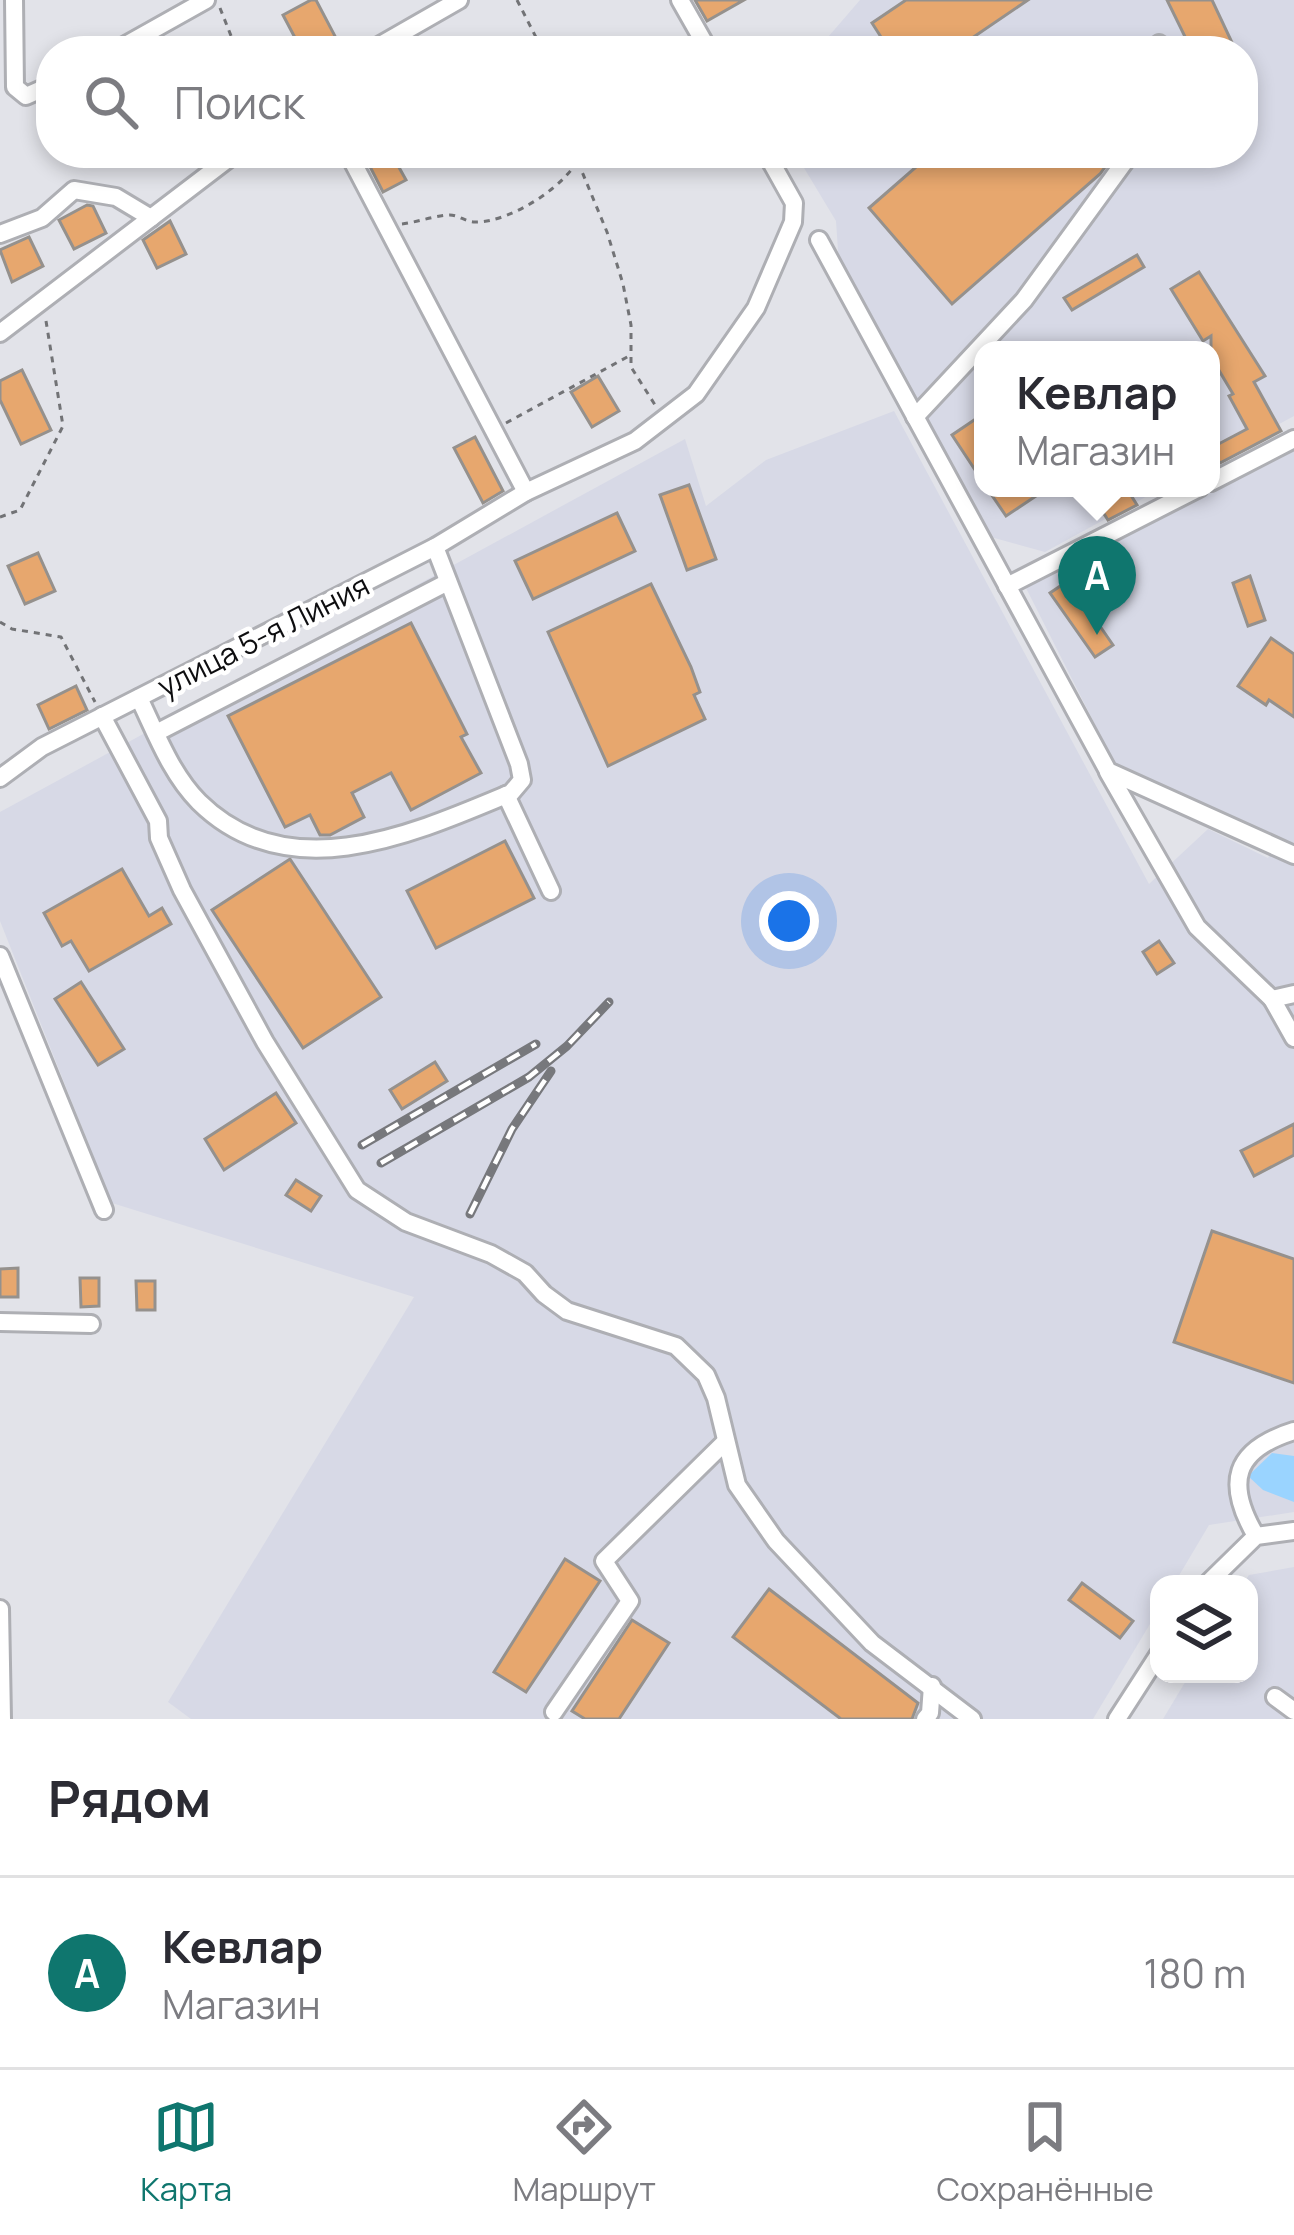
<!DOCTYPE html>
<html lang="ru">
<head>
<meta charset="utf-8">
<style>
  body { margin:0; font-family:Manrope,sans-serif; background:#f2f2f3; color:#2b2b33 }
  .controls { position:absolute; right:36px; bottom:36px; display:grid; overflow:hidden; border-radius:24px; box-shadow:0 6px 18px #0003 }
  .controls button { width:108px; height:108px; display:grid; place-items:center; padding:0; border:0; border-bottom:3px solid #e1e1e2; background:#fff; color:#2b2b33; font:60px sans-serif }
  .you { position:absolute; left:789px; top:921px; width:42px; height:42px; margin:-30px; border:9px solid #fff; border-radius:50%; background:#1a73e8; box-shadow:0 0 0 18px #1a73e833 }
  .badge { display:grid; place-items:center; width:78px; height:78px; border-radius:50%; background:#0f766e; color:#fff; font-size:39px; font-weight:700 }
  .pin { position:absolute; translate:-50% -99px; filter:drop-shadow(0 3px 6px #0008) }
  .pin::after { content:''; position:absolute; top:63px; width:42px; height:36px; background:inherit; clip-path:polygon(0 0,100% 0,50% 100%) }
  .popup { position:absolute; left:974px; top:341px; width:246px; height:156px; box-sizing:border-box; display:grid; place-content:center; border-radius:24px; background:#fff; filter:drop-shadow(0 3px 9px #0005); font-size:39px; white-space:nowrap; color:#7c7c81 }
  .popup b { font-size:45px; color:#2b2b33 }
  .popup::after { content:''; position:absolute; left:50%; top:100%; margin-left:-24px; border:24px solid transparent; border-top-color:#fff }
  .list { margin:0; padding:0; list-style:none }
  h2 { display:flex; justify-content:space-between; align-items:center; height:156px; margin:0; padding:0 48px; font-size:51px }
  h2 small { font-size:39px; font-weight:400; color:#7c7c81 }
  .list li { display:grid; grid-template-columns:78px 1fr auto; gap:36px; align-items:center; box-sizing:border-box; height:192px; padding:0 48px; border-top:3px solid #e1e1e2 }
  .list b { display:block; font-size:45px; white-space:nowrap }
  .list p { margin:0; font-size:39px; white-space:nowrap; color:#7c7c81 }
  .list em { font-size:39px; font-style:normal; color:#7c7c81 }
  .icon { flex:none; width:66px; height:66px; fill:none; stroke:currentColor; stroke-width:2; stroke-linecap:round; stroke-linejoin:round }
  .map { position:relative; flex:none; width:1294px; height:1719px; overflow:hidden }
  .search { position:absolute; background:#fff; box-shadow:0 6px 18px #0003; left:36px; right:36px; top:36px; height:132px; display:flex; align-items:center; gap:30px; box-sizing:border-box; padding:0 42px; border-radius:48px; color:#7c7c81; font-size:45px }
  .sheet { height:348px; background:#fff }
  nav { display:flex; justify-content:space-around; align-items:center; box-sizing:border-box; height:168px; border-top:3px solid #e1e1e2; background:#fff; font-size:33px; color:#7c7c81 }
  nav a { display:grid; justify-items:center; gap:6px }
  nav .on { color:#0f766e }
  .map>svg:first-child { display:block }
  .built { fill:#d7d9e6 }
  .water { fill:#9ad4ff }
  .building { fill:#e7a76e; stroke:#95918d; stroke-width:3 }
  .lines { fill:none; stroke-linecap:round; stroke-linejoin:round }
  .minor-casing { stroke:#aeafb4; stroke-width:22 }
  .path { stroke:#727376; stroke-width:3; stroke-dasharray:6 6; stroke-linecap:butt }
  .minor { stroke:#fff; stroke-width:16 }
  .rail-casing { stroke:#77787c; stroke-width:9 }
  .rail { stroke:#fff; stroke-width:4.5; stroke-dasharray:14; stroke-linecap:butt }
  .labels { text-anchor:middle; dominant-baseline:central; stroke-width:9; stroke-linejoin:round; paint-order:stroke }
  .street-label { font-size:30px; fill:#0d0d0f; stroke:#fff }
</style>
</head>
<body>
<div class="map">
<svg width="1294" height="1719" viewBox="0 0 1294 1719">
  <rect width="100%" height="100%" fill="#e2e3e9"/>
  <g class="built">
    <polygon points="860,0 1294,0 1294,416 1211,461 1211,350 983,350 983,488 1162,488 1045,552 987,536 839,265 836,221 795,153 1243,153 1243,51 816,51"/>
    <polygon points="894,411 1149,884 1208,829 1268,858 1279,837 1119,772 1025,586 1294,449 1294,1512 1209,1525 1174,1584 1159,1584 1159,1609 1093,1719 191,1719 168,1702 414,1297 112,1203 0,921 0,812 685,439 706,506 766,460"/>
    <polygon points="1294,1567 1294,1719 1163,1719 1190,1674 1249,1674 1249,1584 1243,1584 1249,1575"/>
  </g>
  <polygon class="water" points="1272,1453 1294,1456 1294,1502 1263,1490 1248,1476"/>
  <g class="building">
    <polygon points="311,0 316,0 336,38 311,51 302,51 283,15"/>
    <polygon points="695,0 744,0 707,21"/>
    <polygon points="906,0 1028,0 953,51 890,51 872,23"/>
    <polygon points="1167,0 1212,0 1236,51 1192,51"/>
    <polygon points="368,153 391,153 406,180 383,192 364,155"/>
    <polygon points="932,153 1115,153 1100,174 952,304 869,208"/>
    <polygon points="87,205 93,206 106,233 74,249 59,220"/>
    <polygon points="170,221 186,254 157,268 143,240"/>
    <polygon points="29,237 43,266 12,282 0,250"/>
    <polygon points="1137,255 1144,267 1072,310 1064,298"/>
    <polygon points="1199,272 1265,376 1254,382 1281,431 1220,463 1211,448 1247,429 1229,396 1233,394 1211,357 1211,336 1203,341 1171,289"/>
    <polygon points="22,370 51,430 21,444 0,400 0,381"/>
    <polygon points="598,376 619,411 592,427 571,392"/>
    <polygon points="983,414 983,482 952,435"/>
    <polygon points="475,437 503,491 483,503 454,448"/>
    <polygon points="689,485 716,559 687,570 660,495"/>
    <polygon points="987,488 1048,488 1006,516"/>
    <polygon points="1127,489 1137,505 1108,520 1099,506"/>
    <polygon points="617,513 635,551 533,599 515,561"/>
    <polygon points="38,553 55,591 25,604 8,566"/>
    <polygon points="1075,576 1082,586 1075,590 1113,645 1095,657 1050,593"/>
    <polygon points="1250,576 1265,620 1248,626 1233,583"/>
    <polygon points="651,584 691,667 700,692 694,695 705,719 608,766 548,632"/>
    <polygon points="411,623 467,734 461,737 481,773 411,810 391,773 352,793 364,817 330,835 320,835 310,815 285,827 228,716"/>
    <polygon points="1271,638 1294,654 1294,717 1269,700 1266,705 1238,686"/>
    <polygon points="76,686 87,710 49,729 38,705"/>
    <polygon points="505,841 534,898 436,948 407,891"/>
    <polygon points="290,859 381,997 303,1048 212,910"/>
    <polygon points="122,869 149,916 162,908 171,924 89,971 71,941 62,946 44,913"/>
    <polygon points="1159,941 1174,963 1157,974 1143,952"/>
    <polygon points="81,982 124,1049 98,1065 55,999"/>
    <polygon points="435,1062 447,1081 402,1109 390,1090"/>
    <polygon points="276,1093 296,1123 224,1170 205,1139"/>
    <polygon points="1294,1124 1294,1155 1254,1176 1241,1151"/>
    <polygon points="296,1180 321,1196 311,1211 286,1195"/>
    <polygon points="1212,1231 1294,1259 1294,1383 1174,1342"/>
    <polygon points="18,1268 18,1297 0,1297 0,1269"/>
    <polygon points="80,1278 99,1278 99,1306 81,1307"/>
    <polygon points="136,1281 155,1281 155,1310 137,1310"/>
    <polygon points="565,1559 600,1581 526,1692 494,1672"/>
    <polygon points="1082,1583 1133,1621 1120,1638 1069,1600"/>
    <polygon points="769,1589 918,1703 912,1719 841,1719 733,1637"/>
    <polygon points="632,1620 669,1643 619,1719 585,1719 572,1711"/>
  </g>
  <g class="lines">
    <g class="minor-casing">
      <g id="minor">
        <polyline points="14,0 15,87 26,96 51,85"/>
        <polyline points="680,0 709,51"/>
        <polyline points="1159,44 1162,51"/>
        <polyline points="115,51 206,0"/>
        <polyline points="370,51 459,0"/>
        <polyline points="348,153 526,492"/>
        <polyline points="0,234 42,218 74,190 116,197 151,218"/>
        <polyline points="819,240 1108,771 1294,855"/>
        <polyline points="0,333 236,153"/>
        <polyline points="915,417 1024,300 1131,153"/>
        <polyline points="1211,482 1294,439"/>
        <polyline points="1007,586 1199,488"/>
        <path d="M139,698C156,733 171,774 199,802C288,890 413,834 511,793L522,780L519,764L435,547"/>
        <polyline points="102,716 158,821 159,838 182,890 265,1042 357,1190 406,1222 491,1254 525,1273 544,1294 567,1311 676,1346 706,1375 716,1398 737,1485 776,1541 872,1643 972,1719"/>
        <polyline points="156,733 448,582"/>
        <polyline points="1108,772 1197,927 1272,999 1294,994"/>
        <polyline points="0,778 42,747 435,547 526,492 635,441 696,394 756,308 793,222 794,203 766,153"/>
        <polyline points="506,795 551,891"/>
        <polyline points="0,956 104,1210"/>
        <polyline points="1272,999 1294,1038"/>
        <polyline points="0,1322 91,1324"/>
        <path d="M1256,1536C1225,1483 1233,1450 1294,1431"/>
        <polyline points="1207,1584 1256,1536 1294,1531"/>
        <polyline points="0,1609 2,1719"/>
        <polyline points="1275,1697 1294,1711"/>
        <polyline points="554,1712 630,1601 604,1561 725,1442"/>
        <polyline points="925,1719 930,1713 932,1686"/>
        <polyline points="1117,1719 1159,1654"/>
      </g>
    </g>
    <g class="path">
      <polyline points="517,0 543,51"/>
      <polyline points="220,8 237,51"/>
      <polyline points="578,162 607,232 623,284 631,325 631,367 657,408"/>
      <path d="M402,224C418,222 433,216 448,215C458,214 465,222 475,222C509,223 570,185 581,153"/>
      <polyline points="506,423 629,356"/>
      <polyline points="0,517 20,510 63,426 46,321"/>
      <polyline points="0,622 12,629 61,637 95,702"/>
    </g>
    <use href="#minor" class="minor"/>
    <g class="rail-casing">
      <g id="rail">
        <polyline points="362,1145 536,1044"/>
        <polyline points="381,1163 529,1077 567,1046 609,1002"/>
        <polyline points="470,1214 512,1129 551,1071"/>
      </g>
    </g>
    <use href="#rail" class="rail"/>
  </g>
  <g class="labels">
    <g class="street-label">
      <text transform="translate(263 635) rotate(-27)">улица 5-я Линия</text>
    </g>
  </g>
</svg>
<div class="controls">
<button><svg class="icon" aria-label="layers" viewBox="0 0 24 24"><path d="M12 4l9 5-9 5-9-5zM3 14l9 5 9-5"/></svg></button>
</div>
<div class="you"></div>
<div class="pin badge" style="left:1097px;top:635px">A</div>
<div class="popup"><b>Кевлар</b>Магазин</div>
<div class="search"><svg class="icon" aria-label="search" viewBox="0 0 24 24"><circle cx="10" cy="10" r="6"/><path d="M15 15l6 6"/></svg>Поиск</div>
</div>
<section class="sheet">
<h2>Рядом<small></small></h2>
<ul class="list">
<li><span class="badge">A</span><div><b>Кевлар</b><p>Магазин</p></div><em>180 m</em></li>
</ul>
</section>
<nav>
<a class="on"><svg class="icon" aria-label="map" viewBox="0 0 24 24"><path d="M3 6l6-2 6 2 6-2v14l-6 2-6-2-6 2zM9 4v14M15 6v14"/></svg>Карта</a>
<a><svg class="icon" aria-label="directions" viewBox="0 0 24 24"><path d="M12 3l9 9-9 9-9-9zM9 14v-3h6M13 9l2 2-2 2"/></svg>Маршрут</a>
<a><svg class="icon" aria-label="saved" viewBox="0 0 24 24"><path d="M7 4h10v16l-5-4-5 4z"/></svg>Сохранённые</a>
</nav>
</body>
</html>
